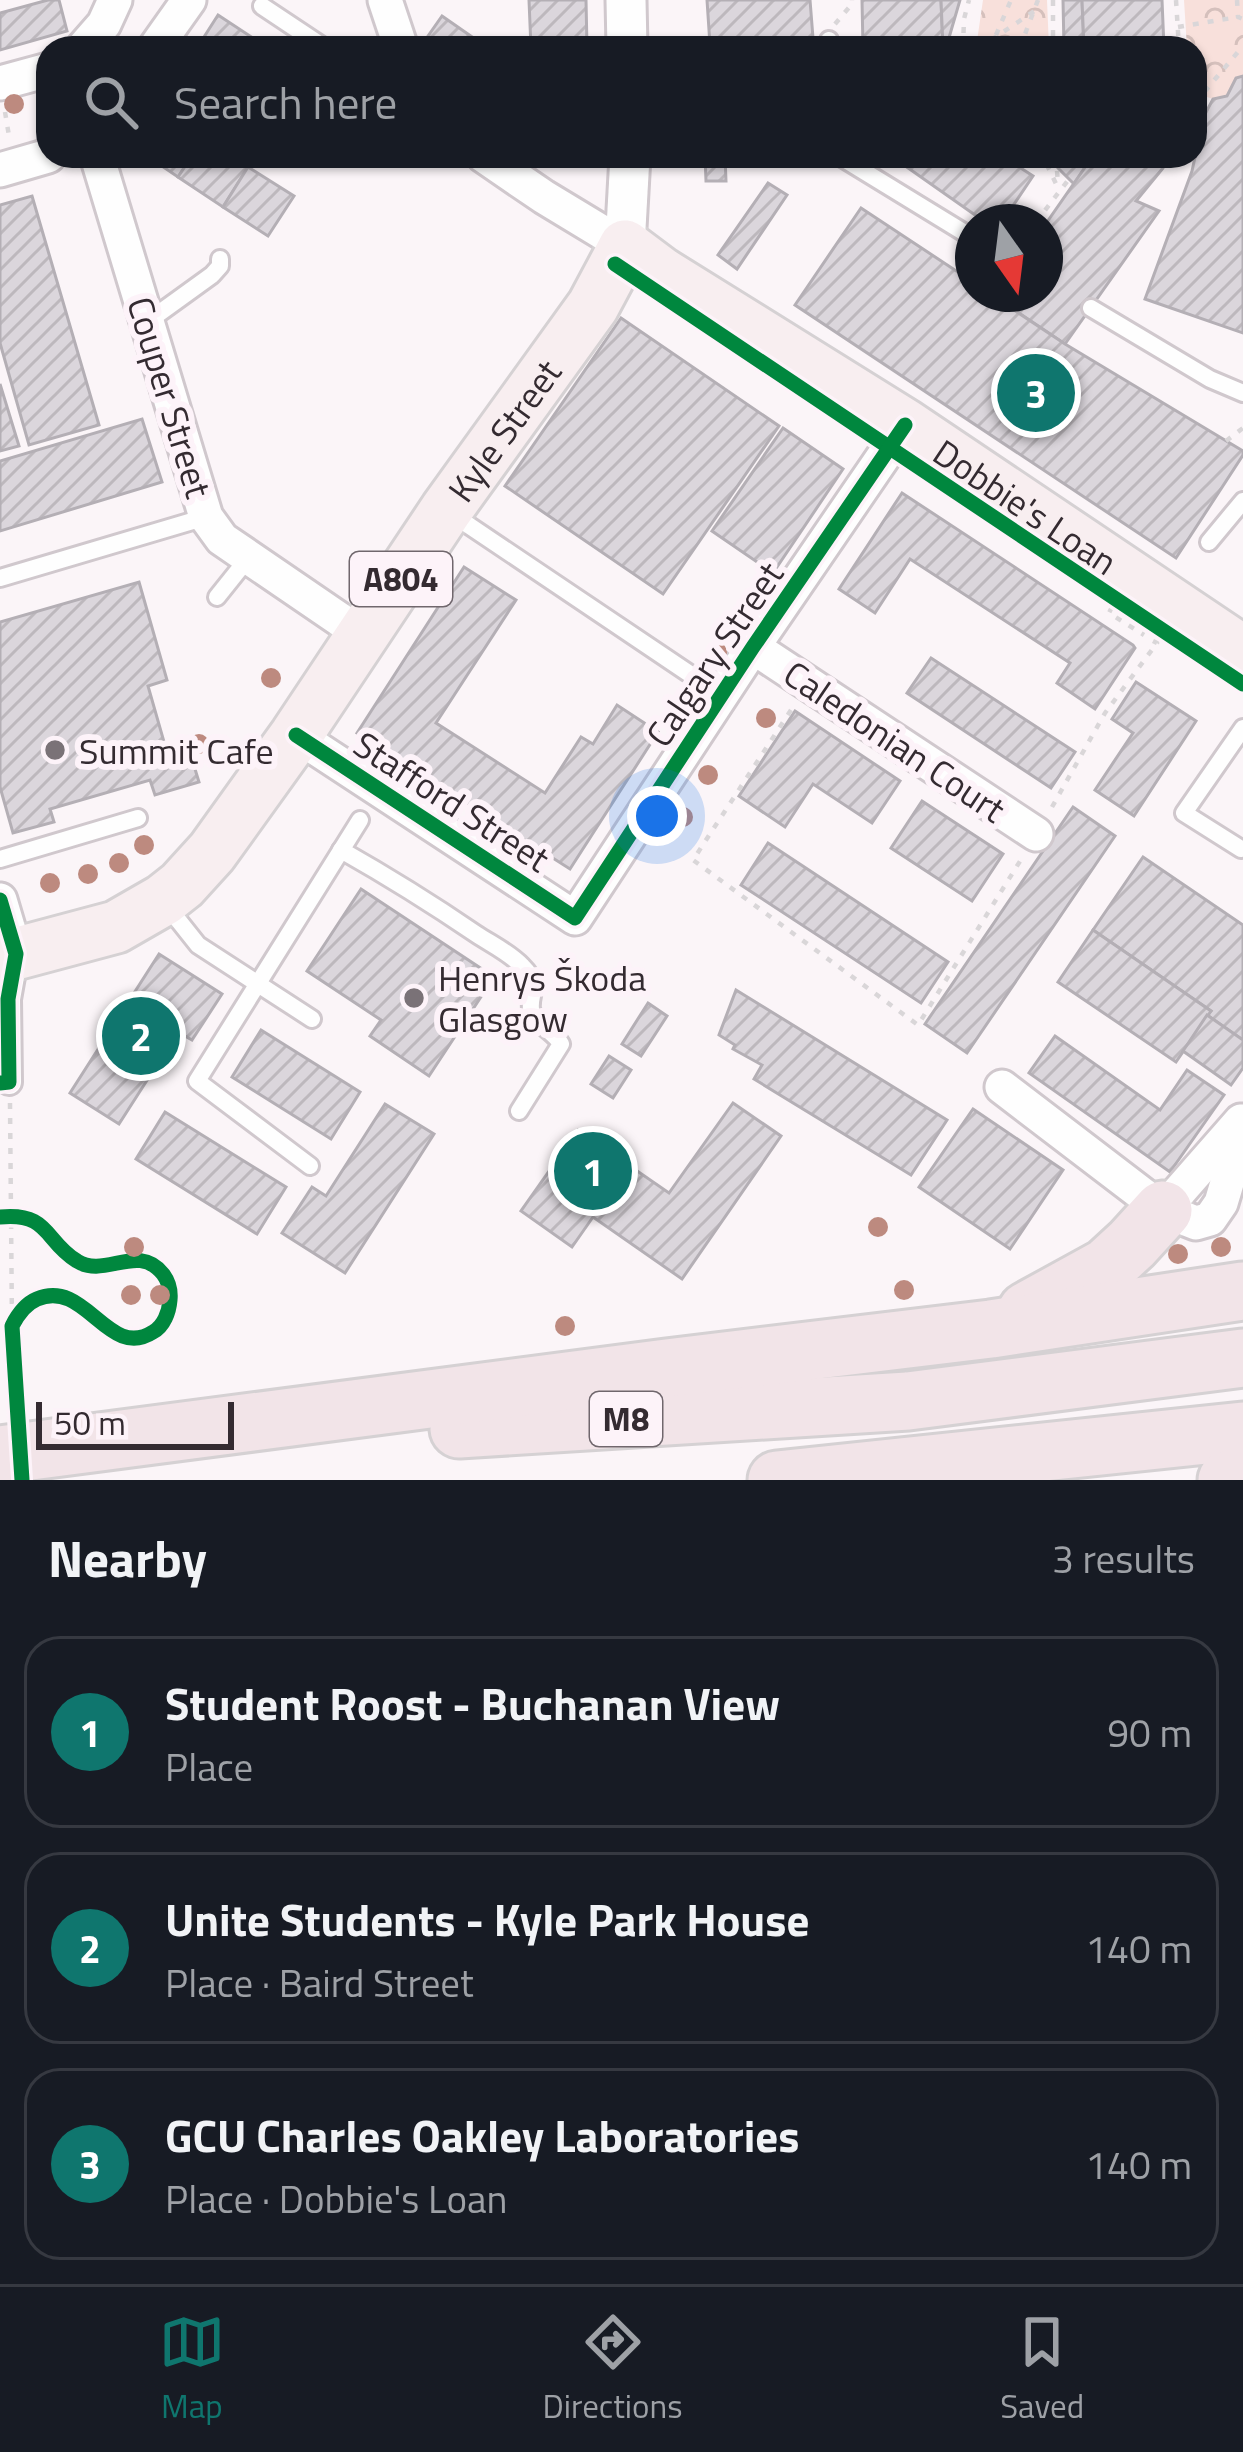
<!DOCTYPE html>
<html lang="en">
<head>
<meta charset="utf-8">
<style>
  body { margin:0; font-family:"Titillium Web",sans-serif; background:#242831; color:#f1f3f6 }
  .compass { position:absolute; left:955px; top:204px; width:108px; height:108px; border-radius:50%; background:#171b24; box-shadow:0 3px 9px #0004; rotate:166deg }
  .scale { position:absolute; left:36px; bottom:30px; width:198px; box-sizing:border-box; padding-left:12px; border:6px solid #342b31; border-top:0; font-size:33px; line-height:42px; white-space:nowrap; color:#342b31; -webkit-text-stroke:9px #fdf3f9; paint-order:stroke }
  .you { position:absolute; left:657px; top:816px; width:42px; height:42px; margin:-30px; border:9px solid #fff; border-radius:50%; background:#1a73e8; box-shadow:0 0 0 18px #1a73e833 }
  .badge { display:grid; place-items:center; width:78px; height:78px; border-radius:50%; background:#0f766e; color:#fff; font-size:39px; font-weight:700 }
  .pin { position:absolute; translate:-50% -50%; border:6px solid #fff; box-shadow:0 3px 12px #0006 }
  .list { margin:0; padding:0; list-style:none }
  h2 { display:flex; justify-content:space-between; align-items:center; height:156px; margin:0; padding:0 48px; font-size:51px }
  h2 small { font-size:39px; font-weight:400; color:#9ea1a6 }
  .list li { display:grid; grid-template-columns:78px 1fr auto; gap:36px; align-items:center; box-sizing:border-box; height:192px; margin:0 24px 24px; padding:0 24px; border:3px solid #363941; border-radius:36px }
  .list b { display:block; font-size:45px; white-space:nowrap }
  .list p { margin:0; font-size:39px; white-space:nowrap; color:#9ea1a6 }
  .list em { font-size:39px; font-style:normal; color:#9ea1a6 }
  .icon { flex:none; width:66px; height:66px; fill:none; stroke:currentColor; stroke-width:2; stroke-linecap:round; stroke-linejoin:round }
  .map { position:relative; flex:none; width:1243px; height:1480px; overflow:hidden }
  .search { position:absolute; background:#171b24; box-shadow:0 3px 9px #0004; left:36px; right:36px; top:36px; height:132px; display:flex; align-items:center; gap:30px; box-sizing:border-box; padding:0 42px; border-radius:36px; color:#9ea1a6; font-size:45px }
  .sheet { height:804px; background:#171b24 }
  nav { display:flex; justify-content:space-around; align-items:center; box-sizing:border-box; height:168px; border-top:3px solid #363941; background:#171b24; font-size:33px; color:#9ea1a6 }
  nav a { display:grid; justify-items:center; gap:6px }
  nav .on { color:#0f766e }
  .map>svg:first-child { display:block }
  .park { fill:url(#park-crowns) }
  .building { fill:url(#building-hatch); stroke:#b4afb5; stroke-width:3 }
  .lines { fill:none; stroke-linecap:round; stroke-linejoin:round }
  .service-casing { stroke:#d0c8cd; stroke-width:22 }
  .pedestrian-casing { stroke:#d0c8cd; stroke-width:30 }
  .minor-casing { stroke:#d0c8cd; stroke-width:39 }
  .tertiary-casing { stroke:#d0c8cd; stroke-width:45 }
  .primary-casing { stroke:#d5d1d3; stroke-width:57 }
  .motorway-casing { stroke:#d5d1d3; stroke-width:63 }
  .path { stroke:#d9d6d8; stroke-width:4.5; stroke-dasharray:6 9; stroke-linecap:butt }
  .service { stroke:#fefefe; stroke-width:16 }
  .pedestrian { stroke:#fefefe; stroke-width:24 }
  .minor { stroke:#fefefe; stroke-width:33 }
  .tertiary { stroke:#fefefe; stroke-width:39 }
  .primary { stroke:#f8eef0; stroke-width:51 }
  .motorway { stroke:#f2e4e8; stroke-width:57 }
  .cycleway-casing { stroke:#fdf3f9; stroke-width:22 }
  .cycleway { stroke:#00873e; stroke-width:15 }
  .tree { fill:#bd8a7f }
  .poi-dot { fill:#7a7277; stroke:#fdf3f9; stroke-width:4.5 }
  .labels { text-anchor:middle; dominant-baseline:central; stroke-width:12; stroke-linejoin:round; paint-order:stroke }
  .shield { fill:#fdf3f9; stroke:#70676d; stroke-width:3 }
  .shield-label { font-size:33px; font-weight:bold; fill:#342b31 }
  .street-label { font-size:36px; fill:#342b31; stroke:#fdf3f9 }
  .poi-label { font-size:36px; fill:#342b31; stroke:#fdf3f9; text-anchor:start }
</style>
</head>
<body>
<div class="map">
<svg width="1243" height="1480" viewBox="0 0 1243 1480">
  <defs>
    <pattern id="park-crowns" width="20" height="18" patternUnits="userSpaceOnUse" patternTransform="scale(3)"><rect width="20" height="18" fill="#f8e0db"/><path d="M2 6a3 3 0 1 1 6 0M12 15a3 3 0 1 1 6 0" fill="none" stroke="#d5c0bc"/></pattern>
    <pattern id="building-hatch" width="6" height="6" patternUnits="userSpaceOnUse" patternTransform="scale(3)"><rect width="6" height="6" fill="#dbd6dc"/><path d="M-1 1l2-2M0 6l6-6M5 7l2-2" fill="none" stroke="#bdb8bd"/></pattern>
  </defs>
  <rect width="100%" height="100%" fill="#fbf5f8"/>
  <g class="park">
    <polygon points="983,0 1047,0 1049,48 976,48"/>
    <polygon points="1184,0 1243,0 1243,76 1236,78 1227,96 1213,99 1195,93 1195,48 1187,48"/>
  </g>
  <g class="building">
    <polygon points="48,0 59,0 67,31 0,50 0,13"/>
    <polygon points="529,0 586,0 587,48 531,48"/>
    <polygon points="707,0 810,0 813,38 710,45"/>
    <polygon points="862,0 941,0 943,48 863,48"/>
    <polygon points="941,0 960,0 946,48 943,48"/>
    <polygon points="1063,0 1082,0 1084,48 1064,48"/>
    <polygon points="1082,0 1162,0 1164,48 1084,48"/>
    <polygon points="218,15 256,40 251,48 197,48"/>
    <polygon points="442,16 488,48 431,48 428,36"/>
    <polygon points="1243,76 1243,333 1145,299 1192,171 1204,116 1213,99 1227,96 1236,78"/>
    <polygon points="147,156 192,156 178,177"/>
    <polygon points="192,156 231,156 248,167 223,207 178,177"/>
    <polygon points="705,156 725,156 726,181 706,181"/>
    <polygon points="891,156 1002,156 1033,176 1002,222 985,222"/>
    <polygon points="1061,156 1088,156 1088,163 1074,184 1058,168"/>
    <polygon points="1088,156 1165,156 1163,168 1136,201 1159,211 1065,344 995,297 997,294 1045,294 1045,225 1088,163"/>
    <polygon points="248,167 294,196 268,236 223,207"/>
    <polygon points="768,183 787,195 737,269 718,255"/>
    <polygon points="32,196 99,425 29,445 0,343 0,205"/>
    <polygon points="861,208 973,282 973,294 990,294 1065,344 1243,451 1243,455 1176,558 795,305"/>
    <polygon points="621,318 779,426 663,594 505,486"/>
    <polygon points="0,384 19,446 0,451"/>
    <polygon points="142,419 162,482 0,531 0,461"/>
    <polygon points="783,428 843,469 773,573 712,531"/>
    <polygon points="902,493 1133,645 1135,648 1095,709 1057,683 1070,663 910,559 875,613 839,589"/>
    <polygon points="464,567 516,600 436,723 545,793 581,737 593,744 617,705 658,732 570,869 357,733"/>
    <polygon points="139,582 167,680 148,686 166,749 187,743 199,782 155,795 150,780 50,809 54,822 13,833 0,787 0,622"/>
    <polygon points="931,658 1075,752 1051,788 907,693"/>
    <polygon points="1136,682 1196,721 1134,816 1095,790 1133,733 1112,719"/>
    <polygon points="795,711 900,781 872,823 813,784 785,827 739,796"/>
    <polygon points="922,801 1003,854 972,901 891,848"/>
    <polygon points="1073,807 1115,836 967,1053 925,1024"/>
    <polygon points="768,843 948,962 921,1003 741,885"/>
    <polygon points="1143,857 1243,925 1243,1040 1207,1015 1211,1011 1093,930"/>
    <polygon points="361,889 494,977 429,1076 370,1036 381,1020 307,971"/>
    <polygon points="1093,930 1211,1011 1176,1062 1058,982"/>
    <polygon points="159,954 222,994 192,1040 178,1032 119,1124 70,1093"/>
    <polygon points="736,990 947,1120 911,1175 754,1079 762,1065 733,1049 735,1045 719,1035"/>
    <polygon points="648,1003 667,1016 641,1056 622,1044"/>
    <polygon points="1207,1015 1243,1040 1243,1068 1231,1085 1183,1051"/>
    <polygon points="261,1030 360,1092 331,1139 232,1077"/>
    <polygon points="1055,1036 1160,1110 1187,1070 1224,1095 1170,1172 1029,1073"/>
    <polygon points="609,1056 631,1070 613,1098 591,1084"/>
    <polygon points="733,1103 781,1136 682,1279 593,1217 572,1247 521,1211 578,1130 669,1193"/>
    <polygon points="385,1104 434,1134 345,1273 282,1233 312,1187 326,1196"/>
    <polygon points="973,1109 1063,1170 1010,1249 919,1187"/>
    <polygon points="165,1112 286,1187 257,1234 136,1159"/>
  </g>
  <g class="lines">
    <g class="service-casing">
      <g id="service">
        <polyline points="262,6 325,48"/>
        <polyline points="829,40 830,48"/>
        <polyline points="839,156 973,238"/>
        <polyline points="1091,308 1210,379 1243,393"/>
        <polyline points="147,322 212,275 220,266 220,259"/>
        <polyline points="452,514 721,695"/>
        <polyline points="1209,542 1243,501"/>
        <polyline points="0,578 206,517"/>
        <polyline points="217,597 249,557"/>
        <polyline points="1241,849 1184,813 1243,728"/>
        <path d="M341,850C387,876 432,904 476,934C491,944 510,953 522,966C542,986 529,992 531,1009C534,1024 554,1031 561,1044L519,1111"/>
        <polyline points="0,859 138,818"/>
        <polyline points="167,906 198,945 312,1019"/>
        <polyline points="310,1166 197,1081 360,820"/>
      </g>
    </g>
    <g class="pedestrian-casing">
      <polyline id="pedestrian" points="9,1082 8,999 16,954"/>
    </g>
    <g class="minor-casing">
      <g id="minor">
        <polyline points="385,0 401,48"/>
        <polyline points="83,48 104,24 115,0"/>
        <polyline points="155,48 189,0"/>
        <polyline points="0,83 48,70"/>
        <polyline points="97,156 206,517 222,539 364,636"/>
        <polyline points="484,156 544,197 625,246"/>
        <polyline points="0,170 48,156"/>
        <polyline points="753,647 1036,834"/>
        <polyline points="296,735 575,918 753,647 905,425"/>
        <polyline points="0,900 16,954"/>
        <polyline points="1002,1087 1163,1210 1196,1223 1210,1219 1221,1203 1243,1129"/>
        <polyline points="1163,1210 1241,1121"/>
      </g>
    </g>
    <g class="tertiary-casing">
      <g id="tertiary">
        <polyline points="626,0 627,48"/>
        <polyline points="625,246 630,156"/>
      </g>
    </g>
    <g class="primary-casing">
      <g id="primary">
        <path id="s1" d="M0,958L116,927L163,900L182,885L212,852L296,735L446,510L593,306L625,246L661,273L905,425L1243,652"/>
      </g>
    </g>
    <g class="motorway-casing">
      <g id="motorway">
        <polyline points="1027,1311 1107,1267 1132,1244 1163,1210"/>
        <polyline points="459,1429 908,1401 1243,1358"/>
        <polyline points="0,1455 667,1368 991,1329 1243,1291"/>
        <polyline points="777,1480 1243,1431"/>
        <polyline points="1227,1480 1243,1478"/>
      </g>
    </g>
    <g class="path">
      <polyline points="1053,0 1053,48"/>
      <polyline points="1176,0 1179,48"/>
      <polyline points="1237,0 1238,17 1243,19"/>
      <polyline points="835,24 852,4 852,0"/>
      <polyline points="1178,27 1238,17"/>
      <polyline points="996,35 1011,0"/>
      <polyline points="963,48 964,19 969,0"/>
      <polyline points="979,48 1036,10"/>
      <polyline points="1022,48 1022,42 1038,0"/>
      <polyline points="1195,103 1243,46"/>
      <polyline points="5,112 9,136"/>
      <polyline points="1034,156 1047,165 1059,190"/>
      <polyline points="1056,156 1058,185"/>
      <polyline points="1036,222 1069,179"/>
      <polyline points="1226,441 1243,428"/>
      <polyline points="1112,607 1109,613 1144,635"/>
      <polyline points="791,710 693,860 918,1025 1022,858"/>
      <polyline points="1052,807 1105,713 1157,643 1153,641"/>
      <polyline points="10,1103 12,1326"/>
    </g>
    <use href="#service" class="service"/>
    <use href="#pedestrian" class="pedestrian"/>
    <use href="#minor" class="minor"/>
    <use href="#tertiary" class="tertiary"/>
    <use href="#primary" class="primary"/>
    <use href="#motorway" class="motorway"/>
    <g class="cycleway-casing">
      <g id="cycleway">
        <polyline points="615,264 1243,684"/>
        <polyline points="296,735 575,918 753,647 905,425"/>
        <polyline points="0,900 16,954 8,999 9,1082 0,1083"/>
        <path d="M0,1217C50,1212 44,1241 77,1261C105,1279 138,1242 163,1274C169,1282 171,1290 170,1300C169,1312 164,1326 153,1332C108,1361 86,1278 37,1299C25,1304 18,1314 12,1326L22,1480"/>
      </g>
    </g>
    <use href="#cycleway" class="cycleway"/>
  </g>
  <g class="tree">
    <circle cx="14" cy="104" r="10"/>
    <circle cx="717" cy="652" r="10"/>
    <circle cx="271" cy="678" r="10"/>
    <circle cx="766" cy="718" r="10"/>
    <circle cx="199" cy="744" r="10"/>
    <circle cx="708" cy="775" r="10"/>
    <circle cx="683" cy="817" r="10"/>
    <circle cx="144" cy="845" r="10"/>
    <circle cx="119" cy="863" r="10"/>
    <circle cx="88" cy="874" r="10"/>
    <circle cx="50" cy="883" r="10"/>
    <circle cx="878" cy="1227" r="10"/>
    <circle cx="134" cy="1247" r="10"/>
    <circle cx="1221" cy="1247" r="10"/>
    <circle cx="1178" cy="1254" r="10"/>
    <circle cx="904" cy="1290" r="10"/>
    <circle cx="131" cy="1295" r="10"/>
    <circle cx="160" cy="1295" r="10"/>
    <circle cx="565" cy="1326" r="10"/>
  </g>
  <g class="poi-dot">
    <circle cx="55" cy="750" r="12"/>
    <circle cx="414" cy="998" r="12"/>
  </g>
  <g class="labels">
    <g class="shield">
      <rect x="350" y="552" width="102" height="54" rx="9"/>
      <rect x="590" y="1392" width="72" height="54" rx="9"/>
    </g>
    <g class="shield-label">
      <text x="401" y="579">A804</text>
      <text x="626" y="1419">M8</text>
    </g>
    <g class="street-label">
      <text transform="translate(170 397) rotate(73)">Couper Street</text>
      <text stroke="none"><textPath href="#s1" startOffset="756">Kyle Street</textPath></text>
      <text stroke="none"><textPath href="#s1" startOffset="1455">Dobbie's Loan</textPath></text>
      <text transform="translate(714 654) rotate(-56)">Calgary Street</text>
      <text transform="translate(895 741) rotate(34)">Caledonian Court</text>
      <text transform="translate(452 801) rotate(33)">Stafford Street</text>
    </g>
    <g class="poi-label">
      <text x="79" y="750">Summit Cafe</text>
      <text x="438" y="977">Henrys Škoda<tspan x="438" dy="41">Glasgow</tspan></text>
    </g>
  </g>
</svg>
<svg class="compass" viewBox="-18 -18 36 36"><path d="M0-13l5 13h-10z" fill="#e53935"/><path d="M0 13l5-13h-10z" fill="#9ea1a6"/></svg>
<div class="scale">50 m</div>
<div class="you"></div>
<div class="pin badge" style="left:593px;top:1171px">1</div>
<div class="pin badge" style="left:141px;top:1036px">2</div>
<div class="pin badge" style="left:1036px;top:393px">3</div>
<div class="search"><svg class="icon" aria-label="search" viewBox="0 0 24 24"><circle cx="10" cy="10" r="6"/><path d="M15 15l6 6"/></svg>Search here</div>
</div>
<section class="sheet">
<h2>Nearby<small>3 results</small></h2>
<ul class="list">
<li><span class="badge">1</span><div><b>Student Roost - Buchanan View</b><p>Place</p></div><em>90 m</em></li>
<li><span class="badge">2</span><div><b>Unite Students - Kyle Park House</b><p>Place · Baird Street</p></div><em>140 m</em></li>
<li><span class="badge">3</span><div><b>GCU Charles Oakley Laboratories</b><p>Place · Dobbie's Loan</p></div><em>140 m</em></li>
</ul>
</section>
<nav>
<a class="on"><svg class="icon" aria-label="map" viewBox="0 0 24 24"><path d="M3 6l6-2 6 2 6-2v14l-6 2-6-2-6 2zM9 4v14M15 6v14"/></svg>Map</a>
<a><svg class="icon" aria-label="directions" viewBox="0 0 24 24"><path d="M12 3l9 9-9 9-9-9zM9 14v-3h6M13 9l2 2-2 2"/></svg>Directions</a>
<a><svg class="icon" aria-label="saved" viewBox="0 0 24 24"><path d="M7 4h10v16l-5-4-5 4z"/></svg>Saved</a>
</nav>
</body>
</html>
